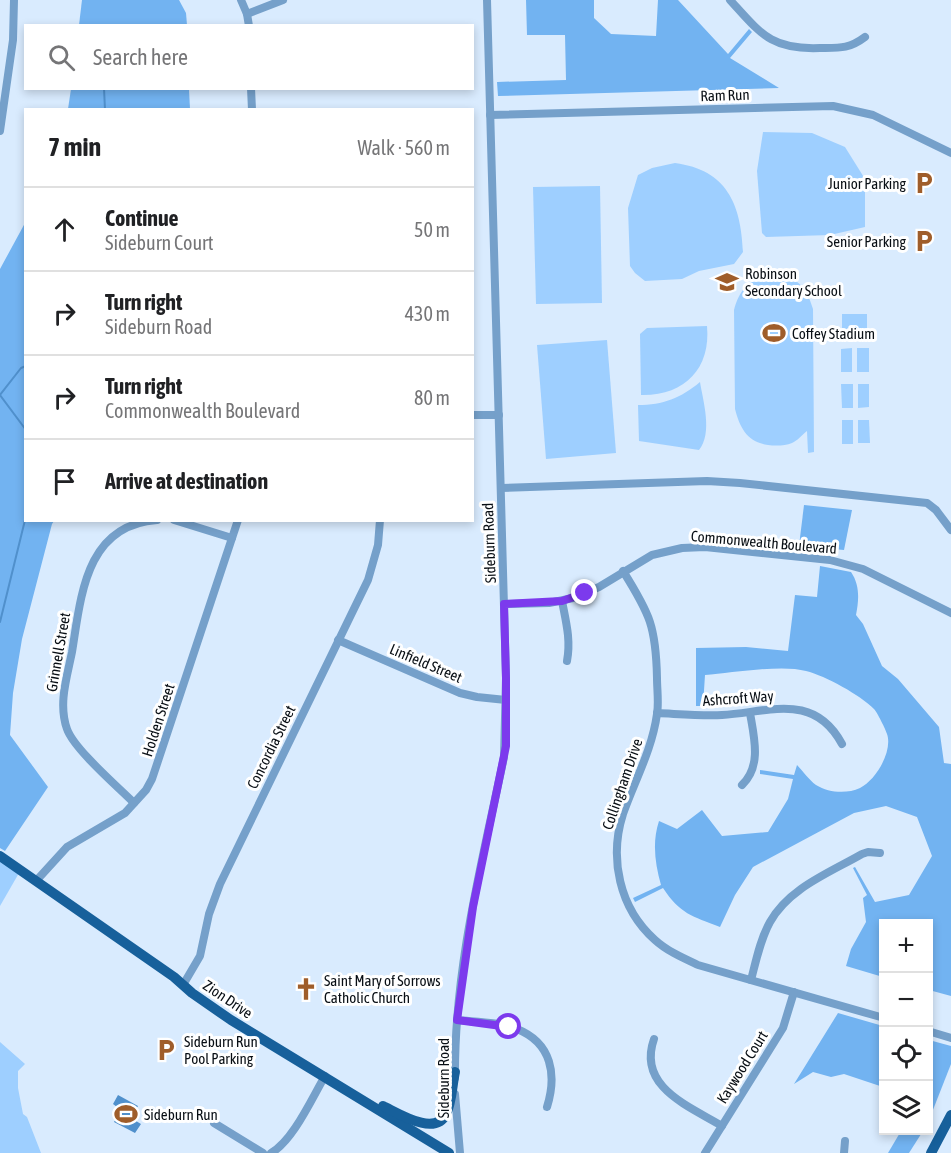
<!DOCTYPE html>
<html lang="en">
<head>
<meta charset="utf-8">
<style>
  body { margin:0; font-family:"Asap Condensed",sans-serif; background:#f6f6f6; color:#202124 }
  .controls { position:absolute; right:18px; bottom:18px; display:grid; overflow:hidden; border-radius:0px; box-shadow:0 3px 9px #0003 }
  .controls button { width:54px; height:54px; display:grid; place-items:center; padding:0; border:0; border-bottom:2px solid #e0e0e0; background:#fff; color:#202124; font:30px sans-serif }
  .stop { position:absolute; width:18px; height:18px; margin:-14px; border:4px solid #7c3aed; border-radius:50%; background:#fff }
  .stop.end { background:#7c3aed; border-color:#fff; box-shadow:0 2px 6px #0008 }
  .list { margin:0; padding:0; list-style:none }
  h2 { display:flex; justify-content:space-between; align-items:center; height:78px; margin:0; padding:0 24px; font-size:26px }
  h2 small { font-size:20px; font-weight:400; color:#757577 }
  .list li { display:grid; grid-template-columns:39px 1fr auto; gap:18px; align-items:center; box-sizing:border-box; height:84px; padding:0 24px; border-top:2px solid #e0e0e0 }
  .list b { display:block; font-size:22px; white-space:nowrap }
  .list p { margin:0; font-size:20px; white-space:nowrap; color:#757577 }
  .list em { font-size:20px; font-style:normal; color:#757577 }
  .icon { flex:none; width:33px; height:33px; fill:none; stroke:currentColor; stroke-width:2; stroke-linecap:round; stroke-linejoin:round }
  .map { position:relative; flex:none; width:951px; height:1153px; overflow:hidden }
  .search { position:absolute; background:#fff; box-shadow:0 3px 9px #0003; left:24px; top:24px; width:450px; height:66px; display:flex; align-items:center; gap:15px; box-sizing:border-box; padding:0 21px; border-radius:0px; color:#757577; font-size:22px }
  .panel { position:absolute; background:#fff; box-shadow:0 3px 9px #0003; left:24px; top:108px; width:450px; height:414px; border-radius:0px }
  .map>svg:first-child { display:block }
  .green { fill:#9ecfff }
  .forest { fill:#72b3f1 }
  .water { fill:#5090cc }
  .lines { fill:none; stroke-linecap:round; stroke-linejoin:round }
  .stream { stroke:#5090cc; stroke-width:2 }
  .minor { stroke:#75a0ca; stroke-width:8 }
  .major { stroke:#17609b; stroke-width:10 }
  .route { stroke:#7c3aed; stroke-width:8 }
  .labels { text-anchor:middle; dominant-baseline:central; stroke-width:6; stroke-linejoin:round; paint-order:stroke }
  .street-label { font-size:15px; fill:#080e14; stroke:#fff }
  .poi-label { font-size:15px; fill:#080e14; stroke:#fff; text-anchor:start }
</style>
</head>
<body>
<div class="map">
<svg width="951" height="1153" viewBox="0 0 951 1153">
  <rect width="100%" height="100%" fill="#d9ebfe"/>
  <g class="green">
    <polygon points="763,132 812,133 845,147 865,179 865,227 830,235 766,237 762,233 757,171"/>
    <path d="M675,163C727,170 741,204 743,252L734,264L699,271L682,279L645,281L635,273L630,266L628,208L638,175L652,168Z"/>
    <polygon points="600,186 602,303 536,304 533,187"/>
    <path d="M773,272C797,278 806,285 813,309L814,452L808,453L807,431C802,435 797,441 792,443C785,446 775,446 768,445C747,442 740,428 735,409L734,310C740,287 752,278 773,272Z"/>
    <rect x="842" y="314" width="25" height="23"/>
    <path d="M707,326C711,369 684,396 641,395L640,334L647,328Z"/>
    <polygon points="607,340 616,453 546,459 537,345"/>
    <polygon points="852,348 852,372 841,372 841,349"/>
    <rect x="857" y="348" width="12" height="24"/>
    <path d="M700,382C703,401 713,433 699,450L639,441L638,405C663,405 681,398 700,382Z"/>
    <polygon points="841,384 853,384 853,408 842,408"/>
    <polygon points="858,384 869,384 869,407 858,408"/>
    <rect x="842" y="420" width="11" height="24"/>
    <polygon points="858,420 869,420 870,443 858,443"/>
    <polygon points="0,860 19,873 0,906"/>
    <polygon points="0,1042 25,1064 18,1071 18,1088 23,1114 27,1117 41,1153 0,1153"/>
  </g>
  <g class="forest">
    <polygon points="82,0 179,0 186,13 187,25 79,25"/>
    <polygon points="526,0 594,0 594,18 611,34 656,36 658,0 678,0 728,54 749,29 752,32 730,58 779,88 498,96 497,82 566,80 565,35 527,35"/>
    <polygon points="71,89 189,89 190,109 68,109"/>
    <polygon points="25,223 26,520 54,521 52,524 22,639 13,693 10,735 48,787 5,851 0,848 0,269"/>
    <polygon points="804,505 852,510 844,550 799,546"/>
    <path d="M820,566L851,572C860,585 859,600 856,615L863,624L882,666L898,679L939,727L944,763L951,764V996L929,990L928,924H884L883,977L846,966L851,949L866,922L863,898L867,895L853,868L855,867L875,902L909,895L932,856L917,817L886,806L854,813L753,867L735,895L720,927C692,916 680,914 663,888L635,902L633,898L661,885C655,864 652,842 659,821L677,829L702,810L722,836L768,832L788,799L793,779L760,774V770L794,775L797,765C803,771 809,780 816,785C829,793 847,794 860,788C876,780 893,751 887,734C886,730 877,712 874,709C860,695 826,676 806,671C782,664 732,673 705,675L703,706H696V648L746,647L788,651L795,595L817,597Z"/>
    <polygon points="838,1013 883,1026 883,1087 844,1074 831,1077 813,1072 794,1084"/>
    <polygon points="929,1040 951,1046 951,1064 929,1120"/>
    <polygon points="901,1131 923,1131 909,1153 888,1153"/>
  </g>
  <polygon class="water" points="118,1095 138,1106 131,1118 141,1124 135,1133 114,1122 121,1110 113,1104"/>
  <g class="lines">
    <g class="stream">
      <polyline points="104,88 105,110"/>
      <polyline points="0,395 26,430"/>
      <polyline points="0,395 21,368 26,366"/>
      <polyline points="0,622 26,516"/>
    </g>
    <g class="minor">
      <polyline points="241,0 247,14 249,26"/>
      <path d="M730,0C761,34 771,50 820,48C840,48 849,49 865,37"/>
      <polyline points="247,14 283,0"/>
      <polyline points="251,88 252,110"/>
      <polyline points="490,115 833,106 873,115 951,153"/>
      <polyline points="0,131 13,40 14,0"/>
      <polyline points="472,415 499,415"/>
      <polyline points="501,488 707,481 740,483 927,503 936,510 951,530"/>
      <polyline points="174,520 232,538"/>
      <path d="M623,571C650,614 656,627 657,678C657,690 659,703 657,714C652,750 635,780 623,814C609,858 619,908 655,940C667,951 683,958 698,965L884,1018"/>
      <path d="M562,601C566,622 571,640 567,661"/>
      <polyline points="504,604 549,603 573,598 599,587 652,555 682,548 705,547 830,560 863,569 951,613"/>
      <polyline points="338,640 460,693 477,697 506,700"/>
      <path d="M657,713C679,714 701,716 722,715C770,712 814,692 842,744"/>
      <path d="M742,785C762,766 754,737 750,713"/>
      <path d="M134,803C117,786 74,749 67,729C58,704 67,677 72,652C81,597 85,525 157,520"/>
      <polyline points="36,881 67,847 125,813 146,790 152,779 238,520"/>
      <path d="M751,980C756,961 760,940 770,922C789,888 829,873 862,854L868,852L880,853"/>
      <polyline points="183,985 200,956 209,914 220,884 368,580 378,545 380,520"/>
      <path d="M457,1020C477,1022 499,1022 517,1029C552,1043 557,1075 547,1107"/>
      <polyline points="928,1031 951,1038"/>
      <path d="M654,1039C637,1087 689,1106 722,1126"/>
      <path d="M455,1078C454,969 482,862 504,757L506,678L487,0"/>
      <polyline points="455,1094 460,1153"/>
      <polyline points="214,1123 263,1153"/>
      <path d="M271,1153C293,1141 312,1098 325,1076"/>
      <polyline points="705,1153 783,1028 794,992"/>
      <polyline points="844,1153 845,1141"/>
    </g>
    <g class="major">
      <polyline points="0,856 174,977 192,993 231,1020 449,1153"/>
      <path d="M383,1106C398,1113 435,1137 446,1114C452,1102 452,1085 455,1072"/>
      <polyline points="931,1153 951,1115"/>
    </g>
  </g>
  <g class="lines">
    <polyline class="route" points="509,1027 457,1020 473,907 506,746 506,678 504,604 562,601 585,593"/>
  </g>
  <defs>
    <g id="parking-bare" transform="scale(1.8)"><path d="M-3.5-5.5H1a3.5 3.5 0 0 1 0 7H-1V5.5H-3.5ZM-1-3.4V-.6H.8a1.4 1.4 0 0 0 0-2.8Z" fill="#9f5d2a" stroke="#fff" stroke-width="2.5" paint-order="stroke"/></g>
    <g id="school-bare" transform="scale(1.8)"><path d="M0-5L7-2L0 1L-7-2ZM-4 1L0 2.5L4 1V4Q0 6-4 4Z" fill="#9f5d2a" stroke="#fff" stroke-width="2.5" paint-order="stroke"/></g>
    <g id="stadium-bare" transform="scale(1.8)"><path d="M0-5a6.5 5 0 1 0 0 10a6.5 5 0 1 0 0-10ZM-3.5-1.8h7v3.6h-7Z" fill="#9f5d2a" stroke="#fff" stroke-width="2.5" paint-order="stroke"/></g>
    <g id="church-bare" transform="scale(1.8)"><path d="M-1.2-6h2.4v3.5h3.3v2.4h-3.3V6h-2.4V-.1h-3.3v-2.4h3.3Z" fill="#9f5d2a" stroke="#fff" stroke-width="2.5" paint-order="stroke"/></g>
  </defs>
  <g fill-rule="evenodd">
    <use href="#parking-bare" x="924" y="183"/>
    <use href="#parking-bare" x="924" y="241"/>
    <use href="#school-bare" x="727" y="282"/>
    <use href="#stadium-bare" x="774" y="333"/>
    <use href="#church-bare" x="306" y="989"/>
    <use href="#parking-bare" x="166" y="1050"/>
    <use href="#stadium-bare" x="126" y="1114"/>
  </g>
  <g class="labels">
    <g class="street-label">
      <text transform="translate(725 95) rotate(-2)">Ram Run</text>
      <text transform="translate(764 542) rotate(5)">Commonwealth Boulevard</text>
      <text transform="translate(489 543) rotate(-92)">Sideburn Road</text>
      <text transform="translate(58 652) rotate(-80)">Grinnell Street</text>
      <text transform="translate(426 663) rotate(23)">Linfield Street</text>
      <text transform="translate(738 698) rotate(-4)">Ashcroft Way</text>
      <text transform="translate(158 720) rotate(-72)">Holden Street</text>
      <text transform="translate(271 747) rotate(-64)">Concordia Street</text>
      <text transform="translate(622 784) rotate(-71)">Collingham Drive</text>
      <text transform="translate(228 999) rotate(34)">Zion Drive</text>
      <text transform="translate(742 1067) rotate(-58)">Kaywood Court</text>
      <text transform="translate(443 1078) rotate(-90)">Sideburn Road</text>
    </g>
    <g class="poi-label">
      <text x="906" y="183" text-anchor="end">Junior Parking</text>
      <text x="906" y="241" text-anchor="end">Senior Parking</text>
      <text x="745" y="273">Robinson<tspan x="745" dy="17">Secondary School</tspan></text>
      <text x="792" y="333">Coffey Stadium</text>
      <text x="324" y="980">Saint Mary of Sorrows<tspan x="324" dy="17">Catholic Church</tspan></text>
      <text x="184" y="1041">Sideburn Run<tspan x="184" dy="17">Pool Parking</tspan></text>
      <text x="144" y="1114">Sideburn Run</text>
    </g>
  </g>
</svg>
<div class="controls">
<button>+</button>
<button>−</button>
<button><svg class="icon" aria-label="locate" viewBox="0 0 24 24"><circle cx="12" cy="12" r="6"/><path d="M12 2v4M12 18v4M2 12h4M18 12h4"/></svg></button>
<button><svg class="icon" aria-label="layers" viewBox="0 0 24 24"><path d="M12 4l9 5-9 5-9-5zM3 14l9 5 9-5"/></svg></button>
</div>
<div class="stop" style="left:509px;top:1027px"></div>
<div class="stop end" style="left:585px;top:593px"></div>
<div class="search"><svg class="icon" aria-label="search" viewBox="0 0 24 24"><circle cx="10" cy="10" r="6"/><path d="M15 15l6 6"/></svg>Search here</div>
<section class="panel">
<h2>7 min<small>Walk · 560 m</small></h2>
<ul class="list">
<li><svg class="icon" aria-label="ahead" viewBox="0 0 24 24"><path d="M12 20V5M6 11l6-6 6 6"/></svg><div><b>Continue</b><p>Sideburn Court</p></div><em>50 m</em></li>
<li><svg class="icon" aria-label="right" viewBox="0 0 24 24"><path d="M7 20v-9h11M14 6l5 5-5 5"/></svg><div><b>Turn right</b><p>Sideburn Road</p></div><em>430 m</em></li>
<li><svg class="icon" aria-label="right" viewBox="0 0 24 24"><path d="M7 20v-9h11M14 6l5 5-5 5"/></svg><div><b>Turn right</b><p>Commonwealth Boulevard</p></div><em>80 m</em></li>
<li><svg class="icon" aria-label="arrive" viewBox="0 0 24 24"><path d="M6 21V4h12l-3 4 3 4H6"/></svg><div><b>Arrive at destination</b></div></li>
</ul>
</section>
</div>
</body>
</html>
